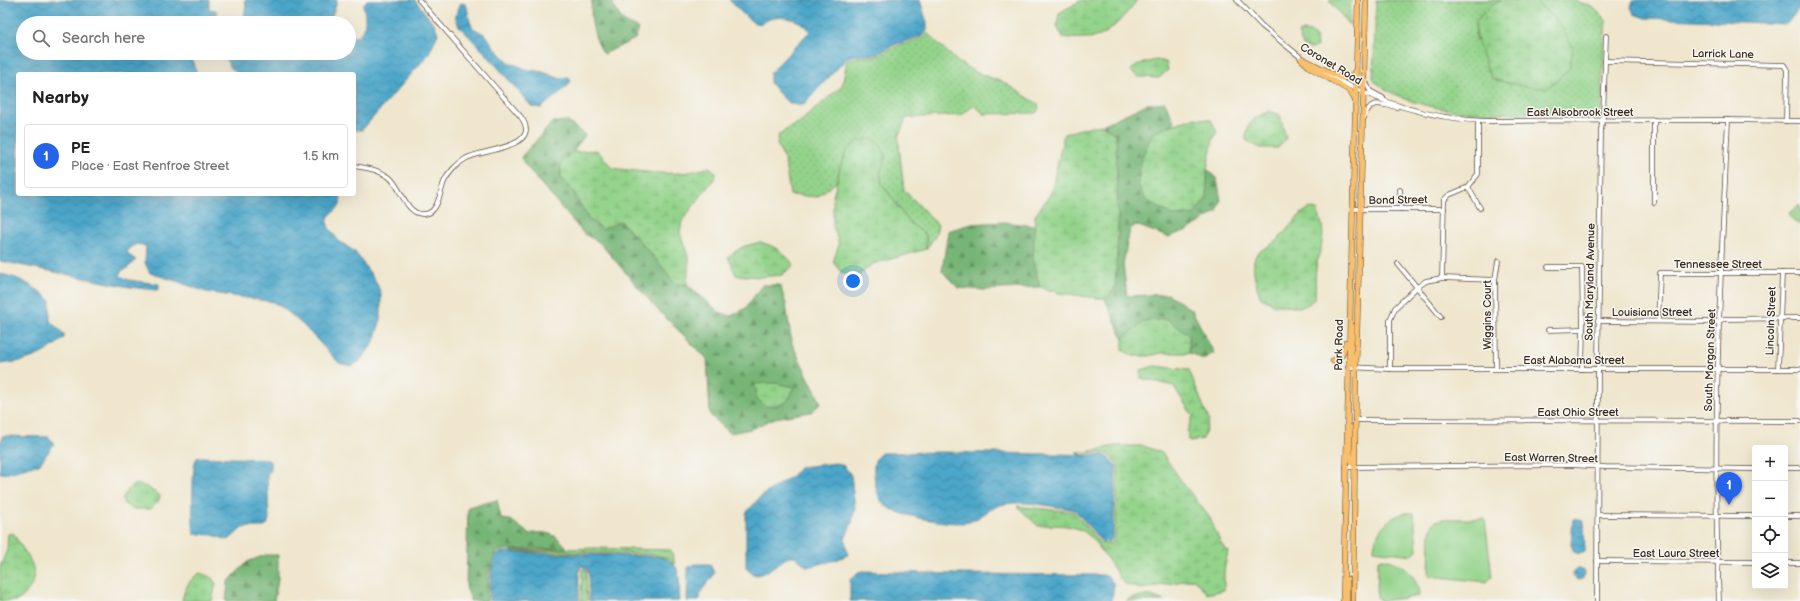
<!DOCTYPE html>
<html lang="en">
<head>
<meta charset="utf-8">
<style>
  body { margin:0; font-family:"Balsamiq Sans",sans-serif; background:#f6f6f6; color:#222 }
  .controls { position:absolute; right:12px; bottom:12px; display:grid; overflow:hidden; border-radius:4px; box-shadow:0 4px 16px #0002 }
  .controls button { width:36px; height:36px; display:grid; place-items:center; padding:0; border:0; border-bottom:1px solid #e0e0e0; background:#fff; color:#222; font:20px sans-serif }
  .you { position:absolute; left:853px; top:281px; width:14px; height:14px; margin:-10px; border:3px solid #fff; border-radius:50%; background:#1a73e8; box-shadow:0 0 0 6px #1a73e833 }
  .badge { display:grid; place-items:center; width:26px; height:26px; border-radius:50%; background:#2563eb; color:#fff; font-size:13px; font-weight:700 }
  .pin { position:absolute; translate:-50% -33px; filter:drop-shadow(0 1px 2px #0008) }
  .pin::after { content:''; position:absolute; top:21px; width:14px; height:12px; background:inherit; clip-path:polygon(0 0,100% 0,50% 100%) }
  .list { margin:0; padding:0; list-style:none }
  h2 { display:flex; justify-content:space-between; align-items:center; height:52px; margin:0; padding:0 16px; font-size:17px }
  h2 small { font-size:13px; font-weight:400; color:#767676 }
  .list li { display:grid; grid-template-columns:26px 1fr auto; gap:12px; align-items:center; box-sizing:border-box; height:64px; margin:0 8px 8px; padding:0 8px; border:1px solid #e0e0e0; border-radius:4px }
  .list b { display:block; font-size:15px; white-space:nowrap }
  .list p { margin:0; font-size:13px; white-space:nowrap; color:#767676 }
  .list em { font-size:13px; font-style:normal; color:#767676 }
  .icon { flex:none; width:22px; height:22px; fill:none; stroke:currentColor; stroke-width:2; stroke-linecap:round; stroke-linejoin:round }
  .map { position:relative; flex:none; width:1800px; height:601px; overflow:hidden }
  .search { position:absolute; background:#fff; box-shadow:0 4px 16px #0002; left:16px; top:16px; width:340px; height:44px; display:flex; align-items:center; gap:10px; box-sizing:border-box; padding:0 14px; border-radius:22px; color:#767676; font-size:15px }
  .panel { position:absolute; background:#fff; box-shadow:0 4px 16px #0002; left:16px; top:72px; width:340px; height:124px; border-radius:4px }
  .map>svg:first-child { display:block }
  .grass { fill:url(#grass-dots); stroke:#677e54 }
  .forest { fill:url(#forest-firs); stroke:#58704a }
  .wetland { fill:url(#wetland-marsh); stroke:#677e54 }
  .pitch { fill:#93d38a; stroke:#677e54 }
  .water { fill:url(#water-waves); stroke:#436874 }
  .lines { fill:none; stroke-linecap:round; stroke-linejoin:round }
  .minor-casing { stroke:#564638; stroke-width:5.5 }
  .major-casing { stroke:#564638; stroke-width:6 }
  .minor { stroke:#fff; stroke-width:4 }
  .major { stroke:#f8bf6c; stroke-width:5 }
  .labels { text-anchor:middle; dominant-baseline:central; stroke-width:3; stroke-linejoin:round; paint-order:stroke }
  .street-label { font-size:11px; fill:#3b2a1e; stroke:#f6f6f2 }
</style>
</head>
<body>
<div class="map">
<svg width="1800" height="601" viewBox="0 0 1800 601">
  <defs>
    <pattern id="grass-dots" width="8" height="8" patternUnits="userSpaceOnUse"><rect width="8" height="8" fill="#93d38a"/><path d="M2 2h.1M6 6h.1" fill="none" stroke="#80b577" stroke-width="1.8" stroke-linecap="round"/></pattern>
    <pattern id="forest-firs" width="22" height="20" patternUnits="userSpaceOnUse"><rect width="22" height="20" fill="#76b576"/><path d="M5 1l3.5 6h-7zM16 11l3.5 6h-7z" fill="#629360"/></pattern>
    <pattern id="wetland-marsh" width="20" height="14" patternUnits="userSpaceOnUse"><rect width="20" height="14" fill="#93d38a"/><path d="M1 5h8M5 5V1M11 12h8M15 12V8" fill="none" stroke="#80b577"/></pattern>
    <pattern id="water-waves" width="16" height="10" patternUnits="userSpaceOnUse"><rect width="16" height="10" fill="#4ba6c9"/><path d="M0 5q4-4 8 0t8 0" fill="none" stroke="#4087a3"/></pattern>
  </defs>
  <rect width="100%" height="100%" fill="#f6f6f2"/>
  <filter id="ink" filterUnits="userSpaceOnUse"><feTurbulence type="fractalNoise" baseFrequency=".025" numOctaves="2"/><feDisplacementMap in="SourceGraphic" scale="8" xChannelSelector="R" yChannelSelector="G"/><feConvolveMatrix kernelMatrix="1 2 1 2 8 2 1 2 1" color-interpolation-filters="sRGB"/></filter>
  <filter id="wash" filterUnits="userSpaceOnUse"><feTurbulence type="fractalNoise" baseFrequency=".012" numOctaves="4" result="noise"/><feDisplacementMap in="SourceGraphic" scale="16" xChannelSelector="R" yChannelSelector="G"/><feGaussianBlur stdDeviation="0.9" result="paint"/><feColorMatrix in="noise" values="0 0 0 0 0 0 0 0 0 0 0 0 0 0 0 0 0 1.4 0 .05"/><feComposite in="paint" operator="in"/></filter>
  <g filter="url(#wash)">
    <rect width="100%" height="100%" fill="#efe6cd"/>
    <g class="grass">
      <path d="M1376,0H1503L1491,5L1475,22L1476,40L1535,1L1531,0H1572L1592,6L1606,20L1605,34H1604L1601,119C1589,117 1576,114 1564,113C1506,112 1421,121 1373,80Z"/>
      <polygon points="927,33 958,62 975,72 1005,83 1038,104 1039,108 1036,113 984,114 974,105 962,115 906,118 898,137 904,190 938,225 935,237 926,249 926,235 910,223 882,184 880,172 840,168 836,182 817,197 790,195 785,162 777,144 779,134 801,121 842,86 847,60 857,57 875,57 895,47 922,38"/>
    </g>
    <g class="forest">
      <path d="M592,0H614L613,5L623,21L639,29L635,39L604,54C594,40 589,18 592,0Z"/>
      <polygon points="1165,102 1175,124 1153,133 1162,208 1174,216 1207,198 1207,169 1217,179 1221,200 1217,212 1188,230 1168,237 1136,225 1130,229 1123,264 1127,296 1168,294 1192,310 1214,353 1203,359 1189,353 1189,335 1145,321 1123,339 1105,299 1115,288 1118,233 1116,135 1102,125 1147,104"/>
      <polygon points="567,121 585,135 573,152 561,164 561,177 573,191 589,219 621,221 657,260 675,284 687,284 719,312 731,316 746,308 762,285 780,285 786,304 792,344 821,403 811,412 775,418 751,429 730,433 710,415 707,359 657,309 599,242 584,234 525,165 521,157 553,122"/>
      <polygon points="1005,222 1035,226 1033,261 1040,287 984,290 958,288 942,271 948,231 970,224"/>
      <path d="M497,500L501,519L511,520L529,534C546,530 557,534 567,548L502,550L495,553L489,574L487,601H470V597L466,588L468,507Z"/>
      <polygon points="265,555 278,555 278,580 274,601 226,601 228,582 247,562"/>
    </g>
    <g class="wetland">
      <path d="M1082,0H1137C1131,9 1113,29 1104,34C1097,39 1071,39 1063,37L1057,27L1059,13Z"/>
      <polygon points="1329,0 1351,0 1349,25"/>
      <path d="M1503,0L1535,1L1561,25L1573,49L1569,70L1547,88L1527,87L1492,79C1483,60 1477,44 1475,22L1491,5Z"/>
      <polygon points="1303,31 1310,32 1316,37 1317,47 1311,49 1303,46 1298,33"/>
      <polygon points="1156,60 1166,62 1168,70 1159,78 1139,77 1130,71 1136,65"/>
      <path d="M1270,111L1280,115L1286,138L1278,148H1260L1246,140C1246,122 1255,117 1270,111Z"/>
      <polygon points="1195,118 1211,120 1217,132 1213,140 1207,169 1207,198 1194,214 1174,216 1146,200 1138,184 1142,157 1153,133 1175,124"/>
      <polygon points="1102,125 1116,135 1118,233 1115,288 1105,299 1059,293 1040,287 1033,261 1035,216 1051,193 1064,134 1080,129"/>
      <polygon points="874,139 882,148 886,158 880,172 882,184 910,223 926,235 926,249 873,264 855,278 841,272 833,262 839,244 833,226 833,197 840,168 846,152 858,141"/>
      <path d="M597,150L612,168C646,172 678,178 710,167L716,173L714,179L682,221L680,233L689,259L687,284H675L657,260L621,221L603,229L589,219L573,191L561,177V164L573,152Z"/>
      <polygon points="1800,205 1800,225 1793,221 1789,213"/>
      <path d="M1310,208L1317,210C1326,231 1323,239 1318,259C1314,271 1316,285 1315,298L1310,303L1302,307H1292L1287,305H1274L1260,297C1257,286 1252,272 1254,260C1257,250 1265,249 1272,244C1287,234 1294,216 1310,208Z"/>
      <path d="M760,242C776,246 784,253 794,265L782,275L760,277L736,275L728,257L742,247Z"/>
      <polygon points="1167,319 1189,335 1189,353 1161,353 1149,356 1133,356 1123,350 1123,339 1145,321"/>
      <polygon points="1155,366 1189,370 1209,420 1203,439 1189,441 1187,431 1193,416 1173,386 1141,378 1141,370"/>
      <path d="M775,383L793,387C790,404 781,406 765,406L757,398L755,384Z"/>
      <path d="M1114,446H1144L1162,453L1182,482L1210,518L1221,544L1228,551L1224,571V590L1207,594L1194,579L1141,589L1123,583C1116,572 1093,534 1081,530C1067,524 1053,525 1038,526L1017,506L1074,512L1100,543L1110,544L1115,538L1118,464L1106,453L1076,452H1087Z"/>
      <path d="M136,484L147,487L160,496L158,502L151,509H133L124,504L122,499C126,492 129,487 136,484Z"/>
      <path d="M12,533L14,534C20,547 33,559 34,573C35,583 25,598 16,601C12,601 4,601 0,601V567L7,550L8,534Z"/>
      <polygon points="594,548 671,550 675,564 669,558 650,554 511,551"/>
      <polygon points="582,569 586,570 587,601 581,601"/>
      <path d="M200,573L211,577L216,584L212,601H182C185,587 189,580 200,573Z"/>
      <polygon points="1141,596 1151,596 1165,601 1126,601 1131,598"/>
    </g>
    <g class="pitch">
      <path d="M1407,513H1414L1417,550L1412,555L1374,550C1375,531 1388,516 1407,513Z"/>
      <polygon points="1443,519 1485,519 1492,577 1487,582 1429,576 1430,532 1432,525 1436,521"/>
      <path d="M1382,559C1402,561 1418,575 1419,596L1381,601L1377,597L1378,560Z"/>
    </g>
    <g class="water">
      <polygon points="0,0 209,0 209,9 216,10 218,15 211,23 23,23 23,53 192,53 192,60 197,74 18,74 18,194 341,194 340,206 329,216 327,222 329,228 338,240 355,252 375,280 381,293 381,319 373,344 359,362 351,366 339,363 302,324 283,308 273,302 206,292 179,282 150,273 145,263 146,246 136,244 127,251 129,255 136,260 128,268 121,271 120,276 129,280 159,284 159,289 156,290 129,287 0,261"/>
      <polygon points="245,0 337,0 336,5 331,18 334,23 243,23 246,6"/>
      <path d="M367,0H415L435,25L438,34L428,55L362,130H354V74H238L229,66L226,58L229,53H349V36L357,37C367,28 366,18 363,5Z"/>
      <path d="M729,0H920L927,23V31L922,36L894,45L875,55H854L847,58L803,105C787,107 780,94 770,83V73L810,31C801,19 784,15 770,19C764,21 762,25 755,23C748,20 735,6 729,0Z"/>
      <polygon points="1633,0 1800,0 1800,7 1787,24 1645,18 1634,14 1631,7"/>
      <polygon points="462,3 465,4 467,7 470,22 473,28 486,35 494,47 509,62 526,69 543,72 558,78 568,77 571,79 569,85 541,108 532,107 488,56 459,26 455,17 458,11 459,4"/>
      <path d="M0,274C19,277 36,287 50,300V321L64,334V338C41,357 29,361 0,364Z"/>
      <path d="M2,436L49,437L54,444L39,465C25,464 13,476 0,473V441H2Z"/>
      <path d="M941,452L1105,455L1116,465L1113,538L1109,542L1101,541L1075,510C1052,507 1027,500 1005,504C992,506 981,518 969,522C954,526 899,516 887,507C879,501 877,492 875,483C874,471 871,459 882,453Z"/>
      <path d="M198,457L265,459L270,461L271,471L267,473L269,519L267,525L264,527H247L241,529L230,539L227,540L213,535L194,534C192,525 192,471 195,462C196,459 196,459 198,457Z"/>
      <path d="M836,463L844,466L851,475L855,508L852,522L845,539L848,555L836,560L807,567L795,556C778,555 760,590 746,567V513L761,496L792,476L800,467Z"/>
      <polygon points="1573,519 1584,521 1585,552 1579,554 1574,552 1571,545"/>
      <path d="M502,552L650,556C656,557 664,557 669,560C683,569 679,587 679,601H589V577L587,569L581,566L579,572V601H489C490,585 490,569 496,555Z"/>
      <path d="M695,564H710L714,573C709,585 700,587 699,601H687L688,567Z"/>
      <circle cx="1579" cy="574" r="6"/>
      <polygon points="863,571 955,574 1107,575 1114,584 1112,601 850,601 850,580 858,572"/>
    </g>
  </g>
  <g filter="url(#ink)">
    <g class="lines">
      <g class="minor-casing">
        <g id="minor">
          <polyline points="1237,0 1262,26 1304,60"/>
          <polyline points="1605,61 1784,65 1787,70 1786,121"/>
          <path d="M1318,69C1370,100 1427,119 1487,121L1728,120L1800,121"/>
          <polyline points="1365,80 1370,91 1383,98"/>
          <path d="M1364,118C1371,98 1379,105 1397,107"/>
          <path d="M354,166C366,168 378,169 389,177C401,186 405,213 422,214C438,216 440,192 444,182C448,173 457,164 465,159C480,149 544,149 521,117L419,0"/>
          <polyline points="1468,187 1480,208"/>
          <polyline points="1400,190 1401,209"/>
          <polyline points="1654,202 1654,120"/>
          <polyline points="1352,209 1444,209"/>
          <polyline points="1398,264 1441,317"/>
          <polyline points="1548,267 1582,267 1583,329 1582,369"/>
          <polyline points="1442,278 1444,200 1449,195 1468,187 1478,174 1478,121"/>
          <polyline points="1598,321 1718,322 1723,319 1800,318"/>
          <polyline points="1658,321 1660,273 1800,273"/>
          <polyline points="1548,330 1583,329"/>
          <polyline points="1348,367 1390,369 1800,369"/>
          <polyline points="1496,368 1495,280 1498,261"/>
          <polyline points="1390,369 1390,320 1395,308 1416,288 1426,281 1442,278 1495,280"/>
          <polyline points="1778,369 1782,273"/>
          <polyline points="1355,420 1800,421"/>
          <polyline points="1346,467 1573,465 1605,467 1755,469"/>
          <polyline points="1785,468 1800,468"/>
          <polyline points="1598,515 1755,516"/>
          <polyline points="1785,516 1800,516"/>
          <polyline points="1597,561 1755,562"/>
          <polyline points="1785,563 1800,563"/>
          <polyline points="1597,601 1598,369 1601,130 1603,117 1606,36"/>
          <path d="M1719,601C1712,440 1720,280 1728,120"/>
        </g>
      </g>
      <g class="major-casing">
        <g id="major">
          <polyline points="1301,59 1311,68 1350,91 1355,100"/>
          <polyline points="1305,60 1341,78 1348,78 1354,73 1356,69"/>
          <path d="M1352,326C1352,338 1348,358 1356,367"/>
          <polyline points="1333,361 1342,355 1346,342"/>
          <path d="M1350,427C1350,440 1347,457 1355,467"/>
          <polyline points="1347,579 1347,601"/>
          <polyline points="1343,601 1358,0"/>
          <polyline points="1353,601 1356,367 1366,0"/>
        </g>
      </g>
      <use href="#minor" class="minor"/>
      <use href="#major" class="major"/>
    </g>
  </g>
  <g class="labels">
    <g class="street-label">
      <text transform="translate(1723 54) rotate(1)">Larrick Lane</text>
      <text transform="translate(1331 64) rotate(31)">Coronet Road</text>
      <text x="1580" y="112">East Alsobrook Street</text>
      <text transform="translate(1398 200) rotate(-1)">Bond Street</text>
      <text x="1718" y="264">Tennessee Street</text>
      <text transform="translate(1590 282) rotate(-89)">South Maryland Avenue</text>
      <text x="1652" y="312">Louisiana Street</text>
      <text transform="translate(1487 315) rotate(-90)">Wiggins Court</text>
      <text transform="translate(1771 321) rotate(-88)">Lincoln Street</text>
      <text transform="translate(1339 345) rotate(-89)">Park Road</text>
      <text x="1574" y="360">East Alabama Street</text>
      <text transform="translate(1710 360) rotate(-88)">South Morgan Street</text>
      <text x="1578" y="412">East Ohio Street</text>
      <text transform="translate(1551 458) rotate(1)">East Warren Street</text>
      <text x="1676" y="553">East Laura Street</text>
    </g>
  </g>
</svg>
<div class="controls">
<button>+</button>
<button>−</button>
<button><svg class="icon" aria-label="locate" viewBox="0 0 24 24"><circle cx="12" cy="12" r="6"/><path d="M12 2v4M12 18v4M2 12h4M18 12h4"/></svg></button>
<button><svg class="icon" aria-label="layers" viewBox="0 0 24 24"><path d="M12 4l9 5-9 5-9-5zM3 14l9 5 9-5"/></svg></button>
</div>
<div class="you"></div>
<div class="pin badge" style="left:1729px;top:505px">1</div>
<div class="search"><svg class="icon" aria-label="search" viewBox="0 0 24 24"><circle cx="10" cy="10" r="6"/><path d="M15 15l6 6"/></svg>Search here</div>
<section class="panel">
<h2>Nearby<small></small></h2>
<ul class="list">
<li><span class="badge">1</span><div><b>PE</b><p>Place · East Renfroe Street</p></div><em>1.5 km</em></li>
</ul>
</section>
</div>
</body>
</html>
